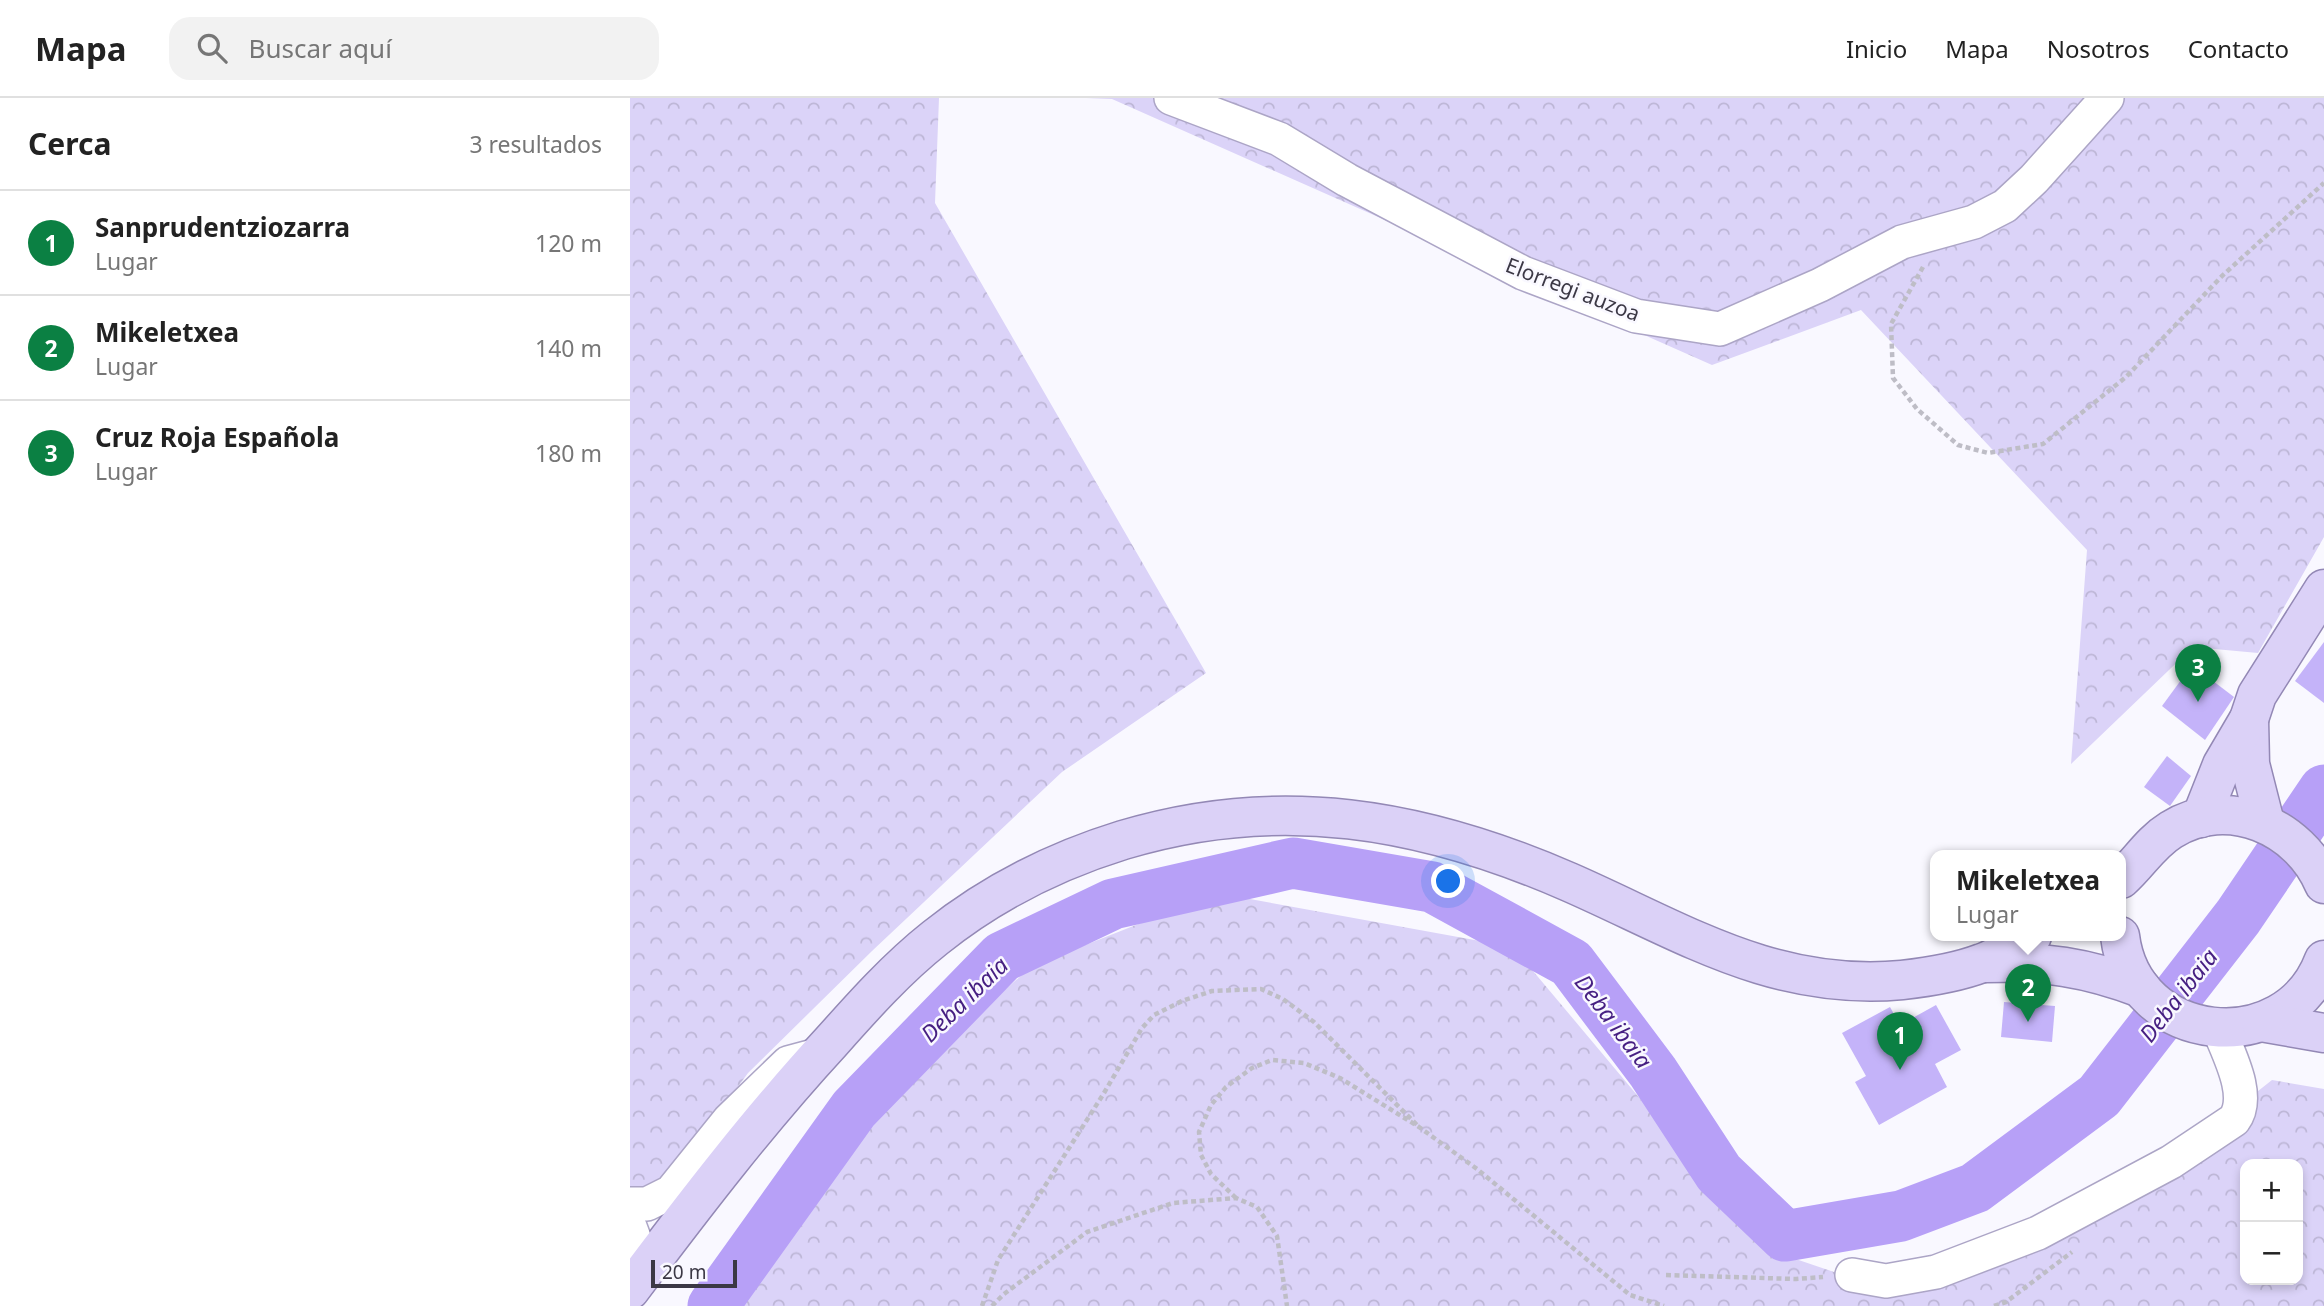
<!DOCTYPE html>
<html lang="es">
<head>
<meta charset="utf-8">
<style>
  body { margin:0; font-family:"Noto Sans",sans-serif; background:#f2f2f2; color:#222 }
  .controls { position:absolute; right:21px; bottom:21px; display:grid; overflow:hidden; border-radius:14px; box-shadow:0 4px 10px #0003 }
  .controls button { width:63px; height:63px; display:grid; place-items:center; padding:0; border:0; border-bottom:2px solid #e0e0e0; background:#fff; color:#222; font:35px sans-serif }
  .scale { position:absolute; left:21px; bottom:18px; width:86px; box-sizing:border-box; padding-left:7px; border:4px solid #3b3845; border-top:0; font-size:19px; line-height:24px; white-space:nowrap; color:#3b3845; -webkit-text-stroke:5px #f9f8ff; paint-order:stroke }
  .you { position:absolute; left:819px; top:784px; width:24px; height:24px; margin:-18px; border:5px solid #fff; border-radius:50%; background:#1a73e8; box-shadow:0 0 0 10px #1a73e833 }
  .badge { display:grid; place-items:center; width:46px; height:46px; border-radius:50%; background:#0b8043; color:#fff; font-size:23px; font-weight:700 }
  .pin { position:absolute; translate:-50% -58px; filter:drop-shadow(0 2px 4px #0008) }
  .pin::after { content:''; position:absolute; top:37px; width:24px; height:21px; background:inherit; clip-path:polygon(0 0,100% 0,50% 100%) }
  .popup { position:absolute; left:1300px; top:752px; width:196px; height:91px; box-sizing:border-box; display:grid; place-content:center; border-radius:14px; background:#fff; filter:drop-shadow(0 2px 5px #0005); font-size:23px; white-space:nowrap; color:#767676 }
  .popup b { font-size:26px; color:#222 }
  .popup::after { content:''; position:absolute; left:50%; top:100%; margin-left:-14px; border:14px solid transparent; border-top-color:#fff }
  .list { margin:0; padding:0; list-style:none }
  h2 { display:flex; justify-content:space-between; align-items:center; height:91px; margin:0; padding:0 28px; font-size:30px }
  h2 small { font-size:23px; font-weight:400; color:#767676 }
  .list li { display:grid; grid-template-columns:46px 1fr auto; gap:21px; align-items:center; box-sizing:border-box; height:105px; padding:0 28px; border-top:2px solid #e0e0e0 }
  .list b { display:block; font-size:26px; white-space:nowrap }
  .list p { margin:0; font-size:23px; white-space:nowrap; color:#767676 }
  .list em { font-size:23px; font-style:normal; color:#767676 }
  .icon { flex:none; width:38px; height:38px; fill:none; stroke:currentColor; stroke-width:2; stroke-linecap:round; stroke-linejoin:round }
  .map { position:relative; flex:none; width:1694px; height:1208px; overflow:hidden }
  header { display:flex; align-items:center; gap:42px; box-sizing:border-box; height:98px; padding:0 35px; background:#fff; border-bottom:2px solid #e0e0e0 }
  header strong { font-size:33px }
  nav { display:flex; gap:38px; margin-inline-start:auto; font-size:24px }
  .search { width:490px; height:63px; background:#f2f2f2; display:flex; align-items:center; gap:18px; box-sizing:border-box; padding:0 24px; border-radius:21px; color:#767676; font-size:26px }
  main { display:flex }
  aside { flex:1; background:#fff }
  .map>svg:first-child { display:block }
  .forest { fill:url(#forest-crowns); fill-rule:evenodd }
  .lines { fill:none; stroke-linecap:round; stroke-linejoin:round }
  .river { stroke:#b7a0f7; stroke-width:51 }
  .building { fill:#c4b3f9 }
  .minor-casing { stroke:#aca5c6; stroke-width:36 }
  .major-casing { stroke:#9388b5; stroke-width:41 }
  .path { stroke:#bebdc6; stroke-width:4.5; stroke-dasharray:5 3.5; stroke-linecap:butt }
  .minor { stroke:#fff; stroke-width:33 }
  .major { stroke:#dbd1f7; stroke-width:38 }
  .labels { text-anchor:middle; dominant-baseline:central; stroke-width:5; stroke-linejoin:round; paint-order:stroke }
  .street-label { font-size:21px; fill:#3b3845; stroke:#f9f8ff }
  .water-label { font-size:23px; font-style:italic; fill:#461f82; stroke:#f9f8ff }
</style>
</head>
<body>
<header>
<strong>Mapa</strong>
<div class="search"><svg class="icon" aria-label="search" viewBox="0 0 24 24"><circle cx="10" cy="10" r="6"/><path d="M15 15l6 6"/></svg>Buscar aquí</div>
<nav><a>Inicio</a><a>Mapa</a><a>Nosotros</a><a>Contacto</a></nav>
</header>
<main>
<aside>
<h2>Cerca<small>3 resultados</small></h2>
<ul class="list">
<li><span class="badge">1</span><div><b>Sanprudentziozarra</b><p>Lugar</p></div><em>120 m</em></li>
<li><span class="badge">2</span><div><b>Mikeletxea</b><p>Lugar</p></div><em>140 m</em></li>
<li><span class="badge">3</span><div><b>Cruz Roja Española</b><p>Lugar</p></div><em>180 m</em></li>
</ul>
</aside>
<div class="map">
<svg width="1694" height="1208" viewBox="0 0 1694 1208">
  <defs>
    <pattern id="forest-crowns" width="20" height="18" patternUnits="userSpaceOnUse" patternTransform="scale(1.75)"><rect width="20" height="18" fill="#dbd3f8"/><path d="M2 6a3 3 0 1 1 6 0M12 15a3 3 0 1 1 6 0" fill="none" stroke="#bdb6d6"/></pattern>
  </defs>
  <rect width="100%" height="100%" fill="#f9f8ff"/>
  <g class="forest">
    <polygon points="0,0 309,0 305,105 576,575 432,674 242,853 118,975 0,1137"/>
    <polygon points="456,0 1694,0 1694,439 1628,555 1563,549 1441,666 1457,452 1231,212 1082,267 482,1"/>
    <path d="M587,795L883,849L1136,1151L1263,1194L1470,1118L1642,982L1694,991V1208H75L291,966L402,868ZM1615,1066H1668V1182H1615Z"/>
  </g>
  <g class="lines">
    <polyline class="river" points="83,1208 224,1011 372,859 483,806 663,765 802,789 941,865 1023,974 1089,1075 1155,1138 1271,1118 1345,1090 1469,998 1608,819 1694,692"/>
  </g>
  <g class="building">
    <polygon points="1694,544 1694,605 1665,583"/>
    <polygon points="1562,567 1604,599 1575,642 1532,608"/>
    <polygon points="1537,658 1561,678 1540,708 1514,689"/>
    <polygon points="1374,904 1425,908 1422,944 1371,939"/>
    <polygon points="1306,907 1331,952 1305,966 1317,989 1249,1027 1225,984 1236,978 1212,935 1260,909 1270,927"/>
  </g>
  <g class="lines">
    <g class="minor-casing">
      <g id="minor">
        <polyline points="541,0 649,41 717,82 893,175 1006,218 1090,231 1190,187 1272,144 1344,124 1375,108 1404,81 1477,0"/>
        <polyline points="0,1106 17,1106 41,1094 99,1022 158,965 184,958"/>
        <polyline points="0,1129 7,1148 8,1181"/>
        <path d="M1222,1177L1256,1183L1306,1174L1408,1135L1541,1064L1604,1022C1622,998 1598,955 1588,929"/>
      </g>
    </g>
    <g class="major-casing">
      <g id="major">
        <polyline points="1619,621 1620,666 1635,725"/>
        <polyline points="1571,720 1592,667 1619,621 1627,597 1694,491"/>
        <path d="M1491,781C1509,765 1520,745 1541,732C1598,696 1670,729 1694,786"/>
        <path d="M1490,838C1503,947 1656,963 1694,862"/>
        <path d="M1355,865C1413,863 1456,869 1511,890"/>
        <polyline points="1631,924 1694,935"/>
        <path d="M0,1192C64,1107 129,1022 201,944C233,908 267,870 305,840C361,795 425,763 493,742C649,695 792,720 939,784C1051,833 1143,894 1272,882C1299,879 1326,875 1352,865C1369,859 1386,847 1402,838"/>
      </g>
    </g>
    <g class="path">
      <polyline points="1293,169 1261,226 1263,280 1287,311 1328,347 1358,355 1413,346 1496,279 1592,178 1694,85"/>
      <polyline points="606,1100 581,1076 571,1057 569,1034 581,1007 596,989 622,970 642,962 674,965 710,980 789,1029 847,1071 1000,1197 1034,1208"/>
      <polyline points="1036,1177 1166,1181 1193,1179"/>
      <polyline points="352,1208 368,1162 474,995 512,930 524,917 552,903 582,893 631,891 653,901 684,924 789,1029"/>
      <polyline points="362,1208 374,1196 457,1134 543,1105 606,1100 627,1109 647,1138 657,1208"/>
      <polyline points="1364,1208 1376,1204 1442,1154"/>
    </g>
    <use href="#minor" class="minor"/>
    <use href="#major" class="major"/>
  </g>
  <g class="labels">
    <g class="street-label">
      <text transform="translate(943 191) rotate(21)">Elorregi auzoa</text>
    </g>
    <g class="water-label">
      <text transform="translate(1548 897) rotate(-52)">Deba ibaia</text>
      <text transform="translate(334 901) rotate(-44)">Deba ibaia</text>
      <text transform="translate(984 923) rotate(53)">Deba ibaia</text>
    </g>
  </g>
</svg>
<div class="controls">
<button>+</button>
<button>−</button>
</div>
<div class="scale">20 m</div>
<div class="you"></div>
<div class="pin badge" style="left:1270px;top:972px">1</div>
<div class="pin badge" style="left:1398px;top:924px">2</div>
<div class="popup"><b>Mikeletxea</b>Lugar</div>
<div class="pin badge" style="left:1568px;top:604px">3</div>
</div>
</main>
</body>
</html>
